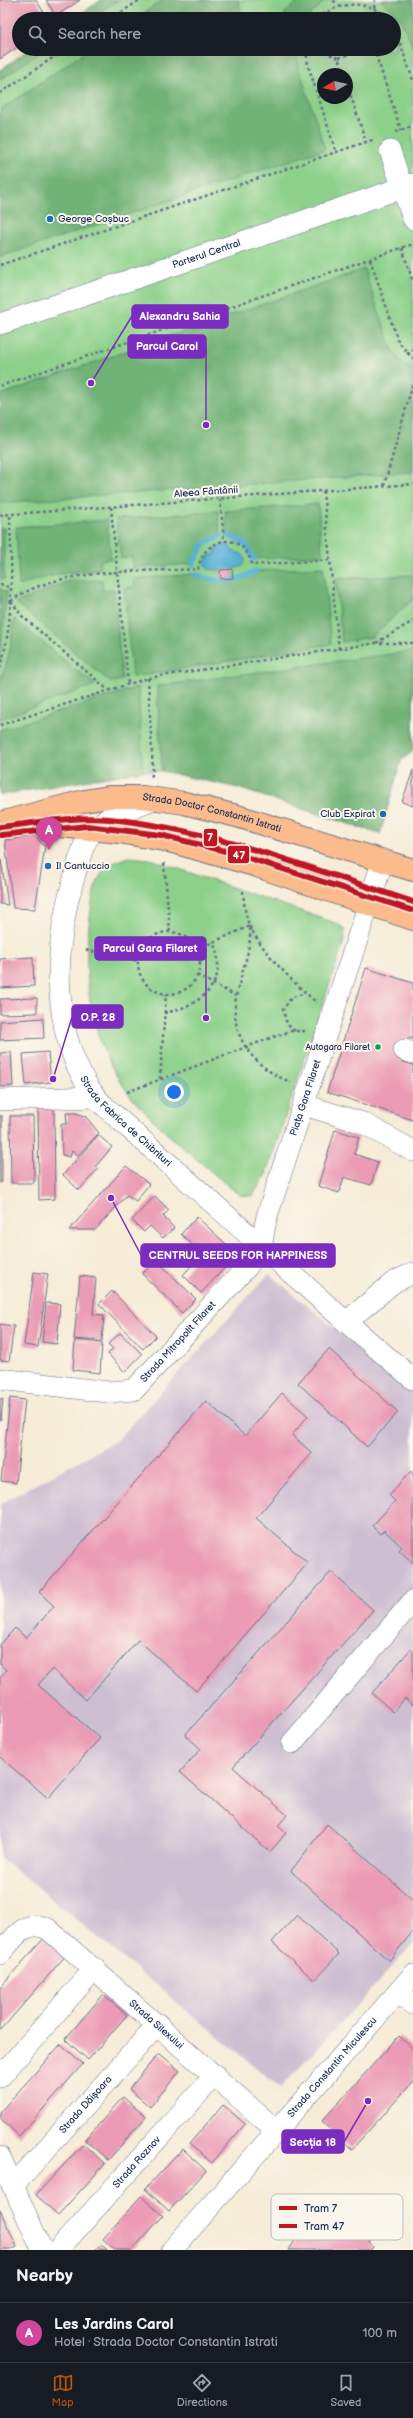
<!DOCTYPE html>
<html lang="en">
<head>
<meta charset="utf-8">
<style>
  body { margin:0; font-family:"Balsamiq Sans",sans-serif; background:#20242c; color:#f1f3f6 }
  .compass { position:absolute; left:317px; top:68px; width:36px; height:36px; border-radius:50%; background:#171b24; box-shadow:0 4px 16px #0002; rotate:261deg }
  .you { position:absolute; left:174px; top:1092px; width:14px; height:14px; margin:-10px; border:3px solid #fff; border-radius:50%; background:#1a73e8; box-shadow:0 0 0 6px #1a73e833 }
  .badge { display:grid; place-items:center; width:26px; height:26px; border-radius:50%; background:#b45309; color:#fff; font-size:13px; font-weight:700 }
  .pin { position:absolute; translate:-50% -33px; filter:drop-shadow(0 1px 2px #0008) }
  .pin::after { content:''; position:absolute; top:21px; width:14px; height:12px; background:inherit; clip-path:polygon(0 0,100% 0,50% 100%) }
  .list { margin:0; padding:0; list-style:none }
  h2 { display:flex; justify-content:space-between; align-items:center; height:52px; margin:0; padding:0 16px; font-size:17px }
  h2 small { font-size:13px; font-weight:400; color:#9ea1a6 }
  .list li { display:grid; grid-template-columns:26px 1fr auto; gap:12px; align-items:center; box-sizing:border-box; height:60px; padding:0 16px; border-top:1px solid #363941 }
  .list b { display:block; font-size:15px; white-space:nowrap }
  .list p { margin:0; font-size:13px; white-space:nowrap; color:#9ea1a6 }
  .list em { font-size:13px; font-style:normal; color:#9ea1a6 }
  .icon { flex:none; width:22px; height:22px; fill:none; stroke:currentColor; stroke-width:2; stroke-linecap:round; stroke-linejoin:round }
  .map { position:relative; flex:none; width:413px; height:2250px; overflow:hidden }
  .search { position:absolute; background:#171b24; box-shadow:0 4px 16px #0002; left:12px; right:12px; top:12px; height:44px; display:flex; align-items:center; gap:10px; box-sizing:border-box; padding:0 14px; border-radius:22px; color:#9ea1a6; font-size:15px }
  .sheet { height:112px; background:#171b24 }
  nav { display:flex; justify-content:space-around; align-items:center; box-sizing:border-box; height:56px; border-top:1px solid #363941; background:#171b24; font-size:11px; color:#9ea1a6 }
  nav a { display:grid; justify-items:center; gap:2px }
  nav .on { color:#b45309 }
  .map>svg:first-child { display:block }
  .industrial { fill:#cebed1 }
  .green { fill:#8cd08a; stroke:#548074; fill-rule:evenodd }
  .forest { fill:#71b276; stroke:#46706a }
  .water { fill:#58b0d5; stroke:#3a709a }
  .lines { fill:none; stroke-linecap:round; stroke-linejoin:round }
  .stream { stroke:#58b0d5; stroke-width:5.5 }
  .building { fill:#eb9bb5 }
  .minor-casing { stroke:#687188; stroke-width:22 }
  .major-casing { stroke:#687188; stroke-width:24 }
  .path { stroke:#687188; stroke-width:2.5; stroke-dasharray:3 3; stroke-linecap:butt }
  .minor { stroke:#fff; stroke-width:21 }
  .major { stroke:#fbbb8c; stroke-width:22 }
  .tram-1-casing { stroke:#fbf7ec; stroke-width:9 }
  .tram-2-casing { stroke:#fbf7ec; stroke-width:9 }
  .tram-1 { stroke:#be1622; stroke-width:6 }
  .tram-2 { stroke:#be1622; stroke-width:6 }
  .poi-dot { fill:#1f6fb2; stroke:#fbf7ec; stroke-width:1.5 }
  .bus-dot { fill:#00a651; stroke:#fbf7ec; stroke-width:1.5 }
  .labels { text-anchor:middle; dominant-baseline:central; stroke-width:4; stroke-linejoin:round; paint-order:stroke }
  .bus-label { font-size:9px; fill:#1b2f5e; stroke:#fbf7ec; text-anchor:end }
  .poi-label { font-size:10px; fill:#1b2f5e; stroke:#fbf7ec; text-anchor:start }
  .street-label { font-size:10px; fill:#1b2f5e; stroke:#fbf7ec }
  .key { fill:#fbf7ec; stroke:#b8bbc1; stroke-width:1 }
  .key-label { font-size:11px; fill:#1b2f5e }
  .leader { fill:none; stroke:#7b2cbf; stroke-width:1.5 }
  .callout-dot { fill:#7b2cbf; stroke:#fbf7ec; stroke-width:1.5 }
  .callout { fill:#7b2cbf; stroke:#7b2cbf; stroke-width:1.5 }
  .callout-label { font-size:11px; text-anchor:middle; font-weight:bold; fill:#fff }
  .line-badge { stroke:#fbf7ec; stroke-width:1.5 }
  .badge-label { font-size:11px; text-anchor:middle; font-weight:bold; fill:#fff }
</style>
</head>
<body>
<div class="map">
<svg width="413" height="2250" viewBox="0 0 413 2250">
  <rect width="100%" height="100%" fill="#fbf7ec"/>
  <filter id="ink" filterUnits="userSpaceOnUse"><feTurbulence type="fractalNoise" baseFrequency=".025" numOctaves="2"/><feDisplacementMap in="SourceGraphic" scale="8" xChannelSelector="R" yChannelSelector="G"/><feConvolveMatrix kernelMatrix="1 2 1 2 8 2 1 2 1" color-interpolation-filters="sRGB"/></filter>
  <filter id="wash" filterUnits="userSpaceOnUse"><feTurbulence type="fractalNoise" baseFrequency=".012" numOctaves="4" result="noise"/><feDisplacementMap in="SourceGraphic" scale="16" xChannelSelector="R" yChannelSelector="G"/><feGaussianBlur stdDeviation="0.9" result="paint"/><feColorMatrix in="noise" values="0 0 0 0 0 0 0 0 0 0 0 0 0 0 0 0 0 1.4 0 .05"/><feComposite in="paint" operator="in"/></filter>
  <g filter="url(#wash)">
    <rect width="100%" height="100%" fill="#f6ecd7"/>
    <polygon class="industrial" points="269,1274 413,1393 413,1944 281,2088 0,1857 0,1504 117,1440"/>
    <g class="green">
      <path d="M101,0H413V751L401,761L380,834L238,788L199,778L162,771H143L0,795V70L30,49H394V19H74ZM323,74H347V98H323Z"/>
      <path d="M128,857L150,859L338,924L345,930L344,941L265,1177L252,1196L239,1195C207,1167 171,1140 142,1109C93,1058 80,985 90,918C94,887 95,867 128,857Z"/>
    </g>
    <g class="forest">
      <polygon points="101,0 118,0 89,19 74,19"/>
      <polygon points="163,0 238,0 243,19 135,19"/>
      <polygon points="300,0 324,0 325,1 306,19 291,19 284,14"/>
      <path d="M380,0H413V50C406,28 399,13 380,0Z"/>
      <polygon points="30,49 45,49 0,80 0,70"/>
      <polygon points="90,49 296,49 299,68 325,149 0,257 0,110"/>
      <polygon points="364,269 392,349 398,359 413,370 413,472 0,503 0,395"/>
      <polygon points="318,504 322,555 254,559 245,543 227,535 225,511"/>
      <polygon points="218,511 220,536 203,545 193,564 133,568 132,557 121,558 116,519"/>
      <path d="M107,520L111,559L100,560V569C71,572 46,575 19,586L16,527Z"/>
      <polygon points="0,528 4,528 4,580 0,578"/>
      <polygon points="323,567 331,644 132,677 124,588 135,587 134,579 194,574 209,580 227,580 243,577 256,571"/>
      <polygon points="413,575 413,599 372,637 342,642 335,579"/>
      <polygon points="102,580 102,590 114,589 122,680 110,682 16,603 68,581"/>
      <polygon points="0,589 7,592 0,654"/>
      <polygon points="14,619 95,685 0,719 0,684 10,651"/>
      <polygon points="413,651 413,751 401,761 380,834 238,788 162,771 157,686"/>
      <polygon points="138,687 143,771 0,795 0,730"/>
    </g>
    <polygon class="water" points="223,544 228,545 234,552 242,554 245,559 243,566 232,569 233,578 221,579 220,570 208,569 205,564 207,557 215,554 216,549"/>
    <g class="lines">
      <g class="stream">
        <polyline points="227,535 245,543 254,559"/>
        <polyline points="193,564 203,545 220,536"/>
        <path d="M194,574C214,583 236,583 256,571"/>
      </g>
    </g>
    <g id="blocks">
      <g class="building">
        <polygon points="0,0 36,0 48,19 19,19 19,46 0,59"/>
        <polygon points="46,0 80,0 56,16"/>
        <polygon points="232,569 233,578 221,579 220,570"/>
        <polygon points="413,770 413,806 402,802"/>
        <polygon points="35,836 45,847 35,909 13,908 5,840"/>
        <polygon points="0,860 1,860 8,905 0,904"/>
        <polygon points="33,957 34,986 0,988 0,959"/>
        <polygon points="366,968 413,983 413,1039 408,1038 401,1061 413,1065 413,1120 327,1092"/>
        <polygon points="37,998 37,1013 0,1014 0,999"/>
        <polygon points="43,1018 44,1038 0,1040 0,1021"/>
        <polygon points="11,1052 13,1086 0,1087 0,1053"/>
        <polygon points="48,1052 51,1082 26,1085 23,1054"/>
        <polygon points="38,1106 54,1106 55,1199 39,1200"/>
        <polygon points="66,1113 76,1113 86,1117 99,1133 78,1155 72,1151 70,1157 62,1155 61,1124 67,1124"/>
        <rect x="0" y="1116" width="2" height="66"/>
        <polygon points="10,1116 33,1116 34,1183 11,1183"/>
        <polygon points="335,1130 359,1137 354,1154 378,1162 371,1185 344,1177 339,1193 318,1186"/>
        <polygon points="98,1135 112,1147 95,1167 98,1169 79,1190 63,1175"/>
        <polygon points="126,1166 149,1184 136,1201 127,1195 95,1230 69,1230"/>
        <polygon points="155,1196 169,1210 163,1216 174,1228 163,1238 150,1226 144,1232 132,1220"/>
        <polygon points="197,1217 226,1244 231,1256 230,1262 201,1293 183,1275 202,1254 181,1234"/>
        <polygon points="156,1260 196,1299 182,1313 142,1274"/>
        <polygon points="34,1272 48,1274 38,1347 24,1345"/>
        <polygon points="80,1276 96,1278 93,1314 104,1315 102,1341 74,1339"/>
        <polygon points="112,1291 156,1336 143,1349 99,1304"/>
        <polygon points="46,1303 60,1304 57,1344 42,1342"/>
        <polygon points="0,1324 14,1326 9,1361 0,1360"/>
        <polygon points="120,1333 142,1354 125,1372 108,1354 113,1349 108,1344"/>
        <polygon points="75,1340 102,1343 100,1373 73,1370"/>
        <polygon points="329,1349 398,1412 367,1447 298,1383"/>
        <polygon points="282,1393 308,1416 292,1435 312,1453 256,1518 308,1563 196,1691 138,1640 86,1700 52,1669 38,1685 100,1738 48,1798 0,1757 0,1678 6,1670 0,1664 0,1645 15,1628 26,1638 54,1606 39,1592 206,1401 245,1436"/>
        <polygon points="10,1398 25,1400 16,1483 1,1481"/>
        <polygon points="0,1399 3,1399 1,1420 0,1420"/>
        <polygon points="411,1471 413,1474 413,1563 399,1550 402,1547 384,1530 380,1534 372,1526 395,1501 389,1495"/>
        <polygon points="331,1572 373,1610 233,1767 287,1815 278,1826 286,1833 270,1852 180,1772 201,1749 185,1735"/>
        <polygon points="411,1649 413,1651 413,1705 405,1698 393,1712 372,1693"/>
        <polygon points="327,1824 413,1900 413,1931 389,1961 291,1871"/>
        <polygon points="297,1915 339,1954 314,1980 272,1942"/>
        <polygon points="47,1935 68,1953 0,2031 0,1987"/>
        <polygon points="103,1995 127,2015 88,2060 65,2039"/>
        <polygon points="399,2036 413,2049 413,2082 352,2149 322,2121"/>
        <polygon points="61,2044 83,2064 19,2136 0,2118 0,2112"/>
        <polygon points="159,2053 180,2071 150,2107 129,2089"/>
        <polygon points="123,2097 146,2117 108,2160 85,2140"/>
        <polygon points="223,2105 245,2124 212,2163 189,2144"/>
        <polygon points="83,2144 105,2164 58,2215 36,2195"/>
        <polygon points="183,2149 206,2171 169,2211 145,2189"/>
        <polygon points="141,2196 163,2216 132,2250 115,2250 103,2239"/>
        <polygon points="355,2199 385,2217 369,2243 373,2246 371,2250 289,2250 295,2240 289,2237 309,2206 320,2213 323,2209 333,2215 330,2219 339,2225"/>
        <polygon points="0,2210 17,2247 10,2250 0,2250"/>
        <polygon points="101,2244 107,2250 95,2250"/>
      </g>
    </g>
  </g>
  <g filter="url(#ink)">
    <use href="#blocks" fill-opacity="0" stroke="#687188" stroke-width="1"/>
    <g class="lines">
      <g class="minor-casing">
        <g id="minor">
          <polyline points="390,151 413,219"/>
          <path id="s1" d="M0,324L413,184"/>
          <path id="s2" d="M154,799C136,807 106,814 93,831C82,844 79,861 74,878C53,945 50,1037 95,1096C100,1103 107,1108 112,1113L346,1322L413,1379"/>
          <polyline points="404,1050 413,1053"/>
          <polyline points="0,1100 95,1097"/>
          <polyline points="304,1105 363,1123 413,1151"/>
          <polyline points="346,1322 394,1282 413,1273"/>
          <path id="s3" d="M0,1379L108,1392L134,1390L246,1268L261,1246L267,1216L383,860"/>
          <polyline points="292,1743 413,1601"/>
          <path id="s4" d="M0,1954C14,1938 25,1918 48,1929L277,2131"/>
          <polyline points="398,1992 413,2004"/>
          <polyline points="0,2077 95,1968"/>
          <polyline points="0,2157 42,2250"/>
          <path id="s5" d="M13,2186L158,2024"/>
          <path id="s6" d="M58,2250L215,2075"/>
          <path id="s7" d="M172,2250L413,1975"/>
        </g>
      </g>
      <g class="major-casing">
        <g id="major">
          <polyline points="18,822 120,832 169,841 254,865 413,919"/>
          <path id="s8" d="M0,823L84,801L109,797H143L184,803L237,816L413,870"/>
        </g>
      </g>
      <g class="path">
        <polyline points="334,0 336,6"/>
        <polyline points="374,8 375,0"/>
        <polyline points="111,19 140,0"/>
        <path d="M318,19C338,0 369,0 389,19"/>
        <polyline points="394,26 413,80"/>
        <polyline points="306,49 308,65 336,152"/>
        <polyline points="319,49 338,58"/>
        <polyline points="374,49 401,130"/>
        <polyline points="344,74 338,58 365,49"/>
        <polyline points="347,84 366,142"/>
        <polyline points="0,93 66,49"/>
        <polyline points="396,132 413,126"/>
        <polyline points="402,248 413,282"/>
        <polyline points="370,259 398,341 413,359"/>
        <polyline points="0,265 375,139"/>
        <polyline points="407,354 413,349"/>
        <polyline points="0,386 413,244"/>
        <polyline points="384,486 413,383"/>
        <polyline points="323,491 339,650"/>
        <polyline points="220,499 224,540"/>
        <polyline points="111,507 128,684"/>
        <polyline points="0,515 413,484"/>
        <polyline points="0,584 11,588"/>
        <path d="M11,601C56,567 141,572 198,569C204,535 244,530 252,565L329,560"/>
        <polyline points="11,601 22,616 107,689"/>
        <polyline points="376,643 413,621"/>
        <path d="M0,668C15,618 11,566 10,515"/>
        <polyline points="148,678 153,771 151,778"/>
        <polyline points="0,725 148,678 376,643 413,643"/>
        <polyline points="164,863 170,931"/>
        <path d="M243,891C244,903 245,916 250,927C265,955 293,982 317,1003"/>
        <circle cx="169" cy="963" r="31"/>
        <path d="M197,949L250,926C252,951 240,974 236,998C229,1037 256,1070 291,1082"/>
        <polyline points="86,950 138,961"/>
        <polyline points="197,975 236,996"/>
        <path d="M164,1013C202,1006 230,982 213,942"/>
        <polyline points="295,1031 287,1024 283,1010 291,998 305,993"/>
        <polyline points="160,1079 166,994"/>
        <polyline points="127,1092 273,1037 291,1031 308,1031"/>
      </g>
      <use href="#minor" class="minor"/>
      <use href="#major" class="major"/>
      <g class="tram-1-casing">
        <path id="tram-1" d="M0,827C36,823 73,816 109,819C213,829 314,870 413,902"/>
      </g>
      <g class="tram-2-casing">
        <polyline id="tram-2" points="1,835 87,826 161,835 233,853 411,910"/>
      </g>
      <use href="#tram-1" class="tram-1"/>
      <use href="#tram-2" class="tram-2"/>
    </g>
  </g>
  <g class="poi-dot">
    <circle cx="50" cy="219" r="4"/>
    <circle cx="383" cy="814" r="4"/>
    <circle cx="48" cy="866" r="4"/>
  </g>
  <circle class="bus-dot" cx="378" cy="1047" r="3.5"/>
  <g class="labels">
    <g class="bus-label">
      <text x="370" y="1047">Autogara Filaret</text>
    </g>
    <g class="poi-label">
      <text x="58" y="219">George Coșbuc</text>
      <text x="375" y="814" text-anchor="end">Club Expirat</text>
      <text x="56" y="866">Il Cantuccio</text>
    </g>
    <g class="street-label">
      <text stroke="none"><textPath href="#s1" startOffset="218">Parterul Central</textPath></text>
      <text transform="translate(206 492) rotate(-4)">Aleea Fântânii</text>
      <text stroke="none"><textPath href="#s8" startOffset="217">Strada Doctor Constantin Istrati</textPath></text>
      <text stroke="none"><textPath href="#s3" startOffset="482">Piața Gara Filaret</textPath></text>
      <text stroke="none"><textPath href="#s2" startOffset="387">Strada Fabrica de Chibrituri</textPath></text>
      <text stroke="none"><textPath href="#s3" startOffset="200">Strada Mitropolit Filaret</textPath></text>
      <text stroke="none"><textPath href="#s4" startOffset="204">Strada Silexului</textPath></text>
      <text stroke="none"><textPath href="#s7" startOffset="243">Strada Constantin Miculescu</textPath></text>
      <text stroke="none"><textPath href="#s5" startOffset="109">Strada Dăișoara</textPath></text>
      <text stroke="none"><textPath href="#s6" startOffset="118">Strada Roznov</textPath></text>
    </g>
  </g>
  <rect x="271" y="2194" width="132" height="46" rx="6" class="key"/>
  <rect x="279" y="2206" width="18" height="4" fill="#be1622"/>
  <rect x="279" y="2224" width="18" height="4" fill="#be1622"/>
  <g class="key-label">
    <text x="304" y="2212">Tram 7</text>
    <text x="304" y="2230">Tram 47</text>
  </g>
  <path class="leader" d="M91 383L132 316M206 425L206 346M206 1018L206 948M53 1079L72 1017M111 1198L141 1255M368 2101L344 2142"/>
  <g class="callout-dot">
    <circle cx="91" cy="383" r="4"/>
    <circle cx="206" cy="425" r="4"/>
    <circle cx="206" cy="1018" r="4"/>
    <circle cx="53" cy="1079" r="4"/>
    <circle cx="111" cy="1198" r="4"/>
    <circle cx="368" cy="2101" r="4"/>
  </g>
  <g class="callout">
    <rect x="132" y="305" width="96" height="23" rx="4"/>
    <rect x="128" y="335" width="78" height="23" rx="4"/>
    <rect x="95" y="937" width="111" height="23" rx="4"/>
    <rect x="72" y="1005" width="51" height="23" rx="4"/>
    <rect x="141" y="1244" width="194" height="23" rx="4"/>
    <rect x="282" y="2130" width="62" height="23" rx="4"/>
  </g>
  <g class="callout-label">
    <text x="180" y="320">Alexandru Sahia</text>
    <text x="167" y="350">Parcul Carol</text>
    <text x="150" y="952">Parcul Gara Filaret</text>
    <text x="98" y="1021">O.P. 28</text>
    <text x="238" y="1259">CENTRUL SEEDS FOR HAPPINESS</text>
    <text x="313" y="2146">Secția 18</text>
  </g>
  <g class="line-badge">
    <rect x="203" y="828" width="15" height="19" rx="4" fill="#be1622"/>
    <rect x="227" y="845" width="23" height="19" rx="4" fill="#be1622"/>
  </g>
  <g class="badge-label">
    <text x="210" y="841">7</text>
    <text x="239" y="859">47</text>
  </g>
</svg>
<svg class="compass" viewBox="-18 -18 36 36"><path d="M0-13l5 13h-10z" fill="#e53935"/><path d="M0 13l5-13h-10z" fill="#9ea1a6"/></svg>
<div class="you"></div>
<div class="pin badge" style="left:49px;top:850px;background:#d1479c">A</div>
<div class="search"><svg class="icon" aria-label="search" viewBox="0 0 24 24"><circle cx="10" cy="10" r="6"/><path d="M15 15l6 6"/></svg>Search here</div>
</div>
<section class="sheet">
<h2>Nearby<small></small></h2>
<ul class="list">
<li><span class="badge" style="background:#d1479c">A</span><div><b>Les Jardins Carol</b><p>Hotel · Strada Doctor Constantin Istrati</p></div><em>100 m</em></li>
</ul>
</section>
<nav>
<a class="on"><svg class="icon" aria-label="map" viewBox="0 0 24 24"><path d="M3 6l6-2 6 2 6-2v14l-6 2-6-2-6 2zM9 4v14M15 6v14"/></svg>Map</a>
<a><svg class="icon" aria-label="directions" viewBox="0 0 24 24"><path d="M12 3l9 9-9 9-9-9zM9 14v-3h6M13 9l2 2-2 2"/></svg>Directions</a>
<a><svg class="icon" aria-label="saved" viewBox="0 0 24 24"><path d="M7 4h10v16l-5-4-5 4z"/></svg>Saved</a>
</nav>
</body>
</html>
